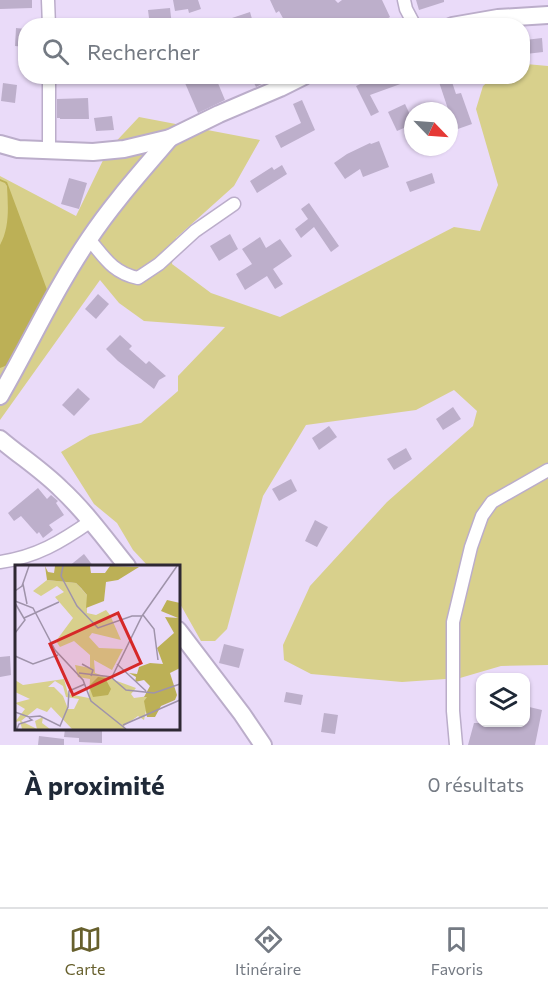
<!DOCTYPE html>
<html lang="fr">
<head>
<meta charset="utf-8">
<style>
  body { margin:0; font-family:Commissioner,sans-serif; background:#f2f2f3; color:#1f2937 }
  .controls { position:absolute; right:18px; bottom:18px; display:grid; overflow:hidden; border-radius:12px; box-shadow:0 2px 4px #0004 }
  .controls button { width:54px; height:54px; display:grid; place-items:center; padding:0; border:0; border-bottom:2px solid #e0e1e3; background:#fff; color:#1f2937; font:30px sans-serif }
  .compass { position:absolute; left:404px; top:102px; width:54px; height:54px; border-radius:50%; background:#fff; box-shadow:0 2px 4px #0004; rotate:115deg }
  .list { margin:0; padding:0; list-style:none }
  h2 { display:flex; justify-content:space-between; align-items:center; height:78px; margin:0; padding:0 24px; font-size:26px }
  h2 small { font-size:20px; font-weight:400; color:#747a83 }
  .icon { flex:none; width:33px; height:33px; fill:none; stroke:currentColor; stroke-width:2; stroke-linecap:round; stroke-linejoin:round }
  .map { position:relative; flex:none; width:548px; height:745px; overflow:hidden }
  .search { position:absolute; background:#fff; box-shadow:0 2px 4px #0004; left:18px; right:18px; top:18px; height:66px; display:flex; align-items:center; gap:15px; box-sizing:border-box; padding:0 21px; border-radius:24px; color:#747a83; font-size:22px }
  .sheet { height:162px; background:#fff }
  nav { display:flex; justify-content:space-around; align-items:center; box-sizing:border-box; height:84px; border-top:2px solid #e0e1e3; background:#fff; font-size:16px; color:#747a83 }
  nav a { display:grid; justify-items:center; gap:3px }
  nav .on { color:#67602d }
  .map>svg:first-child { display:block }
  .green { fill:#d8d08c }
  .forest { fill:#bcb056 }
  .building { fill:#bdafcb }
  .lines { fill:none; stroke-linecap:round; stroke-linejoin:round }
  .street-casing { stroke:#bbadca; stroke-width:15 }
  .secondary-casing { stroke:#bbadca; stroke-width:20 }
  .street { stroke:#fff; stroke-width:12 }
  .secondary { stroke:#fff; stroke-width:16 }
  .inset-road { fill:none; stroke:#9f93aa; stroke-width:1.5 }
  .view { fill:#d62828; fill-opacity:0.15; stroke:#d62828; stroke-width:3 }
  .inset-edge { fill:none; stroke:#2e2833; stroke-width:3 }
</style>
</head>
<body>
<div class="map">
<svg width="548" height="745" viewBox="0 0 548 745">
  <rect width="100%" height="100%" fill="#eadbf9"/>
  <polygon class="green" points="526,64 548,66 548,665 501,666 460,678 402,682 311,674 284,660 283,645 310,586 387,502 473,426 477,411 454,390 416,410 306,425 263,496 227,629 215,641 201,641 179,602 178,566 148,566 133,550 117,523 94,504 61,452 90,435 141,423 178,391 178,376 225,327 144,321 119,303 100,280 0,420 0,176 76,216 108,150 139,117 260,140 234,186 176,238 172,264 211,293 280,317 454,227 480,231 498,185 476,109 483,86 493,77 522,76 523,65"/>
  <path class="forest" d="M0,179L7,182L49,295L18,361L0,368V245C10,227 8,206 7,186L5,183L0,181Z"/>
  <g class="building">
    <polygon points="0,0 32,0 32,8 0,9"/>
    <polygon points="173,0 198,0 201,9 189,13 188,9 175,11"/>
    <polygon points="270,0 335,0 338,3 342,0 382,0 390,17 375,26 294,26 289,18 284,20 279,11 276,13"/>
    <polygon points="416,0 444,0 444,2 419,10"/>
    <polygon points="170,8 172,26 150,26 148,10"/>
    <polygon points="250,12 254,26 235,26 232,18"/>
    <polygon points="16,28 26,29 26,47 15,46"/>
    <polygon points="542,38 543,52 526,54 525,40"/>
    <polygon points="199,76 215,76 225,100 198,113 185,83"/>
    <polygon points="256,76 277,76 256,87 252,79"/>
    <polygon points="374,76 417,76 417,78 370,95 379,112 371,116 356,86 367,81 366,79"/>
    <polygon points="437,76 450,76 456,94 461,93 472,124 455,130"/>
    <polygon points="3,83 17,85 15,103 1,101"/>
    <polygon points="88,98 89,119 60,119 60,118 57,118 57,99"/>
    <polygon points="302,100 315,130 281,148 275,136 301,123 293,104"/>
    <polygon points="405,104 413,121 413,124 397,131 388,112"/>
    <polygon points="112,116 114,130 96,131 94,118"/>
    <polygon points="379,141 389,167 363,177 360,169 345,179 334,163 347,154 370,143 371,144"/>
    <polygon points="282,165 287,174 257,193 250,181 272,167 274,170"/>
    <polygon points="432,173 435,183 410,192 406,182"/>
    <polygon points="69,178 87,183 79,209 61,204"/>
    <polygon points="309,203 339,246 331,252 314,227 301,238 295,229 308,219 301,209"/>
    <polygon points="230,234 238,249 219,261 210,246"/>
    <polygon points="260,237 266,248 280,239 292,256 273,269 283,284 275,289 267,276 245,290 236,274 252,264 242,249"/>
    <polygon points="98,294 109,304 96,319 85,309"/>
    <polygon points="120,335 132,346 129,349 146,364 149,361 166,376 159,380 154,389 118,361 106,349"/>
    <polygon points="78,388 90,399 74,416 62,405"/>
    <polygon points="453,407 461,419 443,430 436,419"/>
    <polygon points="329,426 337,437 319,450 312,438"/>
    <polygon points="406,448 412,459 394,470 387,459"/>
    <polygon points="291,479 297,491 279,501 272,489"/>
    <polygon points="38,488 47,499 51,495 58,501 56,503 64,515 49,525 53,530 43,538 39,532 37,534 21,516 14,521 8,513"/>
    <polygon points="315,520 328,527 317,547 305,541"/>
    <polygon points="84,554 94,567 68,567"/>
    <polygon points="224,644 244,649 239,668 219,663"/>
    <polygon points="10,656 11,675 0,677 0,657"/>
    <polygon points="286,692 303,695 301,705 284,702"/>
    <polygon points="525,706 542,710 535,745 468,745 474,723 525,723"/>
    <polygon points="324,713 338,715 335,734 321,732"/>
    <polygon points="65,729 102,729 102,743 79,742 79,738 64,737"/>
    <polygon points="39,736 64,739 64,745 38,745"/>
  </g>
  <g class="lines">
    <g class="street-casing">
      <g id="street">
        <polyline points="48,0 49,26"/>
        <polyline points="404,0 406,9 415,26"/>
        <polyline points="49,76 49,150"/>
        <path d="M89,239C104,257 113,273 138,278L159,264L195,231L234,204"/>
        <path d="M0,562C36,557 61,542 91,521"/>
        <polyline points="456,745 453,711 453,622 471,547 482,516 492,502 548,470"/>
      </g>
    </g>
    <g class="secondary-casing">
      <g id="secondary">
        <polyline points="452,26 498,18 548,15"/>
        <polyline points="0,144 18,149 93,152 124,149 170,138 219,114 280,88 304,76"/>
        <path d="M0,396C30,344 55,289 89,239C113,203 142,171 170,138"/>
        <path d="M0,439C20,456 42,470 61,489C86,512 106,540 127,566"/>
        <polyline points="178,630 242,714 263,745"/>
      </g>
    </g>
    <use href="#street" class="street"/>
    <use href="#secondary" class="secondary"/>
  </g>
  <g transform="translate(15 565)">
    <rect width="165" height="165" fill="#eadbf9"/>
    <path d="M32,15L61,18L72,30V48L81,50L91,45L95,50L106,75L77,68L74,72L84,83L108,84L97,105L79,95L80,108L121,123L116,129L119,133L134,131L129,155L123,151L109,161L110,164H57L36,142L32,147L22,143L6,156L22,164L20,156L28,152L27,158L35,164H7L5,156L0,157L10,144L0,138L15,134L0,127V115L8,120L49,114L53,129L74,133L75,114L63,112L60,100L75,103V90L59,76L45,82L41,76L58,53L40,32L49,27L42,21L26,31L18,26ZM40,116L48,121L51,132L64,134L59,144H53L48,131L39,122H33Z" fill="#d8d08c" fill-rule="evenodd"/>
    <path d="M30,1L33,7L39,8L40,1H75L76,8H90L95,1L124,2L103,15L91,17L89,36L71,43L72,30L66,23L61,18L32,15ZM152,35L165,38V103L155,108L162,130L160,135L146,141L140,152H132L129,136L132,132H129L135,121L129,115L120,117L121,112L114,108L122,109L124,102L135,98L148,99L142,83L159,68L150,52L163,53L146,46ZM83,112L90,113L96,124L93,130L78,132L74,121Z" fill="#bcb056"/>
    <path class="inset-road" d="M48,1L46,11L62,41L83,63L117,51H127M8,19L12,39M0,26L7,21L14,1M0,36L18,43L40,85L68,115L76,136L111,164M0,38L10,55L0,68M128,50L139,64L143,95M9,53L44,37M0,91L18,99L43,90M67,99L78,105L76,111M102,99L131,126M64,108L97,112L127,51L162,1M97,113L111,125L139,128L165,119M0,147L14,152L25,151L45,161L53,142L54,126L70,119M108,160L165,135M2,164L4,159L17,155L14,153"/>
    <path class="view" d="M103,48L126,98L58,130L35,79Z"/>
    <rect width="165" height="165" class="inset-edge"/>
  </g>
</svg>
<div class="controls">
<button><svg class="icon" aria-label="layers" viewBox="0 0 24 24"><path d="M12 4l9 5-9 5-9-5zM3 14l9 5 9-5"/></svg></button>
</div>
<svg class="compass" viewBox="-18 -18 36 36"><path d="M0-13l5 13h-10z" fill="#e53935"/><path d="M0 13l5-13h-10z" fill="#747a83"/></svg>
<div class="search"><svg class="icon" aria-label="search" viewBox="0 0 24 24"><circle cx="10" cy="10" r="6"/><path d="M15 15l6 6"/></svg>Rechercher</div>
</div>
<section class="sheet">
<h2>À proximité<small>0 résultats</small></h2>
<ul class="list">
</ul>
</section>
<nav>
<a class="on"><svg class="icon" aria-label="map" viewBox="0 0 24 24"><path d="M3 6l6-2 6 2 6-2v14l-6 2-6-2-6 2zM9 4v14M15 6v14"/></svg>Carte</a>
<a><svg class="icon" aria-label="directions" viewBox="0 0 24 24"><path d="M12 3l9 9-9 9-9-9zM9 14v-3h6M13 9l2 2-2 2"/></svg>Itinéraire</a>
<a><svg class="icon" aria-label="saved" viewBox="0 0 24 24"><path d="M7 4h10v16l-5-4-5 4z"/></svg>Favoris</a>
</nav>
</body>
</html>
